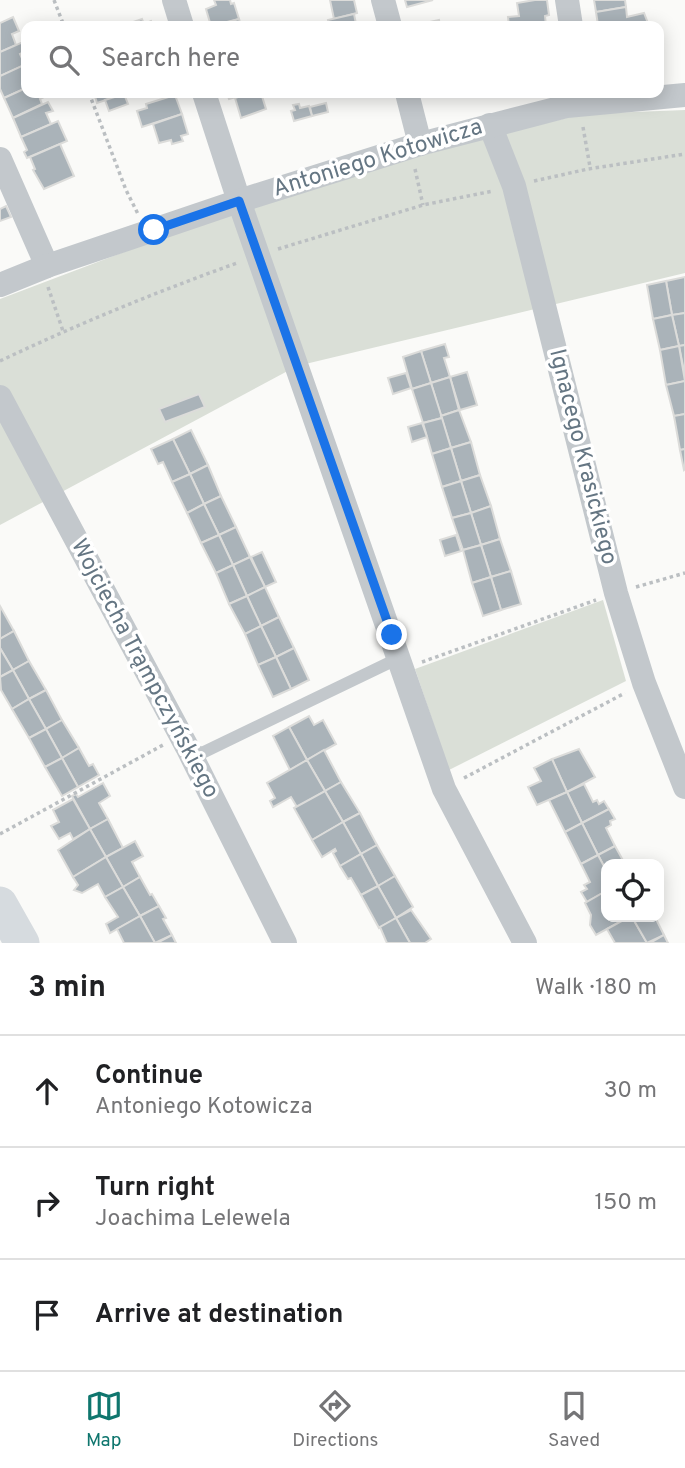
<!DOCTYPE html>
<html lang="en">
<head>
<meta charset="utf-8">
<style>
  body { margin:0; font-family:Overpass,sans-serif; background:#f2f2f2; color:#202124 }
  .controls { position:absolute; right:21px; bottom:21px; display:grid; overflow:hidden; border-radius:14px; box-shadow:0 4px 18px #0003 }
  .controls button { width:63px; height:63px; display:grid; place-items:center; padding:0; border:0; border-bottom:2px solid #e0e0e0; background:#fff; color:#202124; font:35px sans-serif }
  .stop { position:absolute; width:21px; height:21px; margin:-16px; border:5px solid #1a73e8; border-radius:50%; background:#fff }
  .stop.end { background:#1a73e8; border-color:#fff; box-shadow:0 2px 7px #0008 }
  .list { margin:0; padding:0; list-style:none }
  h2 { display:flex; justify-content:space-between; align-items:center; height:91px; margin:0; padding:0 28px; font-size:30px }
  h2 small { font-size:23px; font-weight:400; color:#757577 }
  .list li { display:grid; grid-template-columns:46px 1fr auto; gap:21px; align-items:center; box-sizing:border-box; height:112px; padding:0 28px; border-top:2px solid #e0e0e0 }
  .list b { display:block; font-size:26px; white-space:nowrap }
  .list p { margin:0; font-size:23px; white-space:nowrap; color:#757577 }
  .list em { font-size:23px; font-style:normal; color:#757577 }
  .icon { flex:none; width:38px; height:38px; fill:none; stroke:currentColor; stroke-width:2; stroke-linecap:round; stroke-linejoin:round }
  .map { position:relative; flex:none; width:685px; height:943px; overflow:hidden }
  .search { position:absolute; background:#fff; box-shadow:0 4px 18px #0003; left:21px; right:21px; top:21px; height:77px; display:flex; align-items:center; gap:18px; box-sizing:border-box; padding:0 24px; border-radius:14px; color:#757577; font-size:26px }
  .sheet { height:427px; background:#fff }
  nav { display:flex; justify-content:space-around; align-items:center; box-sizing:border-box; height:98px; border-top:2px solid #e0e0e0; background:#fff; font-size:19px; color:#757577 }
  nav a { display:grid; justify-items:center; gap:4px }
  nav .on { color:#0f766e }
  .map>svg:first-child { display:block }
  .green { fill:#dadfd7 }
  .building { fill:#aab3b9; stroke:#dcdcda; stroke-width:2 }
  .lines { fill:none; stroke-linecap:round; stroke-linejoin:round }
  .path { stroke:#bbbfc2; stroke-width:3.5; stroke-dasharray:3.5 3.5; stroke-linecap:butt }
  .lane { stroke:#c3c8cc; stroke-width:12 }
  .street { stroke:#c3c8cc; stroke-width:24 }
  .secondary { stroke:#d6dbdf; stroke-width:35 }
  .route { stroke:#1a73e8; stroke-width:9 }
  .labels { text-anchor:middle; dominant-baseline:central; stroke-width:7; stroke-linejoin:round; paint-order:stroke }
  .street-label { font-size:23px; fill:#657683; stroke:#fff }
</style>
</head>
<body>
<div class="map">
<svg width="685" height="943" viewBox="0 0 685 943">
  <rect width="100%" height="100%" fill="#fafaf8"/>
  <g class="green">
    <polygon points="685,110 685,273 297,366 0,525 0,299 248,205 484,138 583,114"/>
    <polygon points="603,600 626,681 449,770 415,669"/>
  </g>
  <g class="building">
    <polygon points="214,0 230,0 231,4 234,3 239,19 211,26 206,9 216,5"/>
    <polygon points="330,0 354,0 357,13 334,19"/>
    <polygon points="405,0 433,0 407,7"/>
    <polygon points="535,0 547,0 549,15 545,16 546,26 509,26 508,17 519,16 517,3"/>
    <polygon points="594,0 625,0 626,7 596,12"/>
    <polygon points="626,7 627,17 644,13 649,26 598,25 596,12"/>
    <polygon points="354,14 356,24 329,26 328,20"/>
    <polygon points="13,17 19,31 12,34 16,45 0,52 0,23"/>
    <polygon points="142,19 144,24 151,21 153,26 135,26 133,22"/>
    <polygon points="239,19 241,26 215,26"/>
    <polygon points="439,20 440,26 412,26"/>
    <polygon points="23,42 26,51 20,54 25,65 0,76 0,52"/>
    <polygon points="26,64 26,88 4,98 0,89 0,76"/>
    <polygon points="26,88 26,93 42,93 44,97 40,99 42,104 13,118 4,98"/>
    <polygon points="94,93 127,93 97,103"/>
    <polygon points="227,93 250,93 229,99"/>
    <polygon points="250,93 261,93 266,109 241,118 235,98"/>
    <polygon points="124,94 128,104 109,111 105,100"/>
    <polygon points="175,95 182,114 142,127 137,111 147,108 146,104"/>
    <polygon points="48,102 53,111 46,113 51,124 21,137 13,118"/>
    <polygon points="326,103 328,112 312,116 310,107"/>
    <polygon points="299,104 300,108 309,106 312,116 294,121 291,111 295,110 293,105"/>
    <polygon points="182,114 188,134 181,136 183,141 172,144 171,140 159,143 153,124"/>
    <polygon points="58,121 67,141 27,158 24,152 27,150 21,137"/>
    <polygon points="60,144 74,176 44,189 33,170 35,169 30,157"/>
    <polygon points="6,206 11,217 0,221 0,209"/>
    <polygon points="685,277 685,313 672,315 666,281"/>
    <polygon points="666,281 672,315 653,319 647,285"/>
    <polygon points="685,313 685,345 679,346 672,315"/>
    <polygon points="672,315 679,346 660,350 653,319"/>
    <polygon points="445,344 449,357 444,358 450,377 431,383 421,351"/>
    <polygon points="685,345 685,376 679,346"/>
    <polygon points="679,346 685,381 666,385 660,350"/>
    <polygon points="421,351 431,383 412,389 403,357"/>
    <polygon points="467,372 477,405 460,410 450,377"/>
    <polygon points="406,373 411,388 393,394 388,378"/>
    <polygon points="450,377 459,410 441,416 431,383"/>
    <polygon points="685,381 685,414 674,416 666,385"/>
    <polygon points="431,383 442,418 423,423 412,389"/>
    <polygon points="199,394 205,407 165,422 159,409"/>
    <polygon points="459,410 471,442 451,448 441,416"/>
    <polygon points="685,414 685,449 680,450 674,416"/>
    <polygon points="442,418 451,448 432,454 423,423"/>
    <polygon points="422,423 427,437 412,442 408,427"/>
    <polygon points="191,430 208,465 190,474 173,439"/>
    <polygon points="173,439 190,474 172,482 163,462 158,464 151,449"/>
    <polygon points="471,442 480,475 461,481 451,448"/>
    <polygon points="451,448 461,481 442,487 432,454"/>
    <polygon points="685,449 685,469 684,470 680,450"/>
    <polygon points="208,465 221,496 204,504 190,474"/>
    <polygon points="190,474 204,504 187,513 172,482"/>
    <polygon points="480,475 491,506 471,513 461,481"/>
    <polygon points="461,481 471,513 452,518 442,487"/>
    <polygon points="221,496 236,527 219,535 204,504"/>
    <polygon points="204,504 219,535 201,543 187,513"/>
    <polygon points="491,506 500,539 481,545 471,513"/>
    <polygon points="471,513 481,545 463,550 452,518"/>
    <polygon points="236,527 250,557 233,565 219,535"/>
    <polygon points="219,535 233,565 216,573 201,543"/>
    <polygon points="456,535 461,551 445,556 440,540"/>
    <polygon points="500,539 511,571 491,577 481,545"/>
    <polygon points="481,545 491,577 472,583 463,550"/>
    <polygon points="262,552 276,582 265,587 251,557"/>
    <polygon points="250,557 265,587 247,596 233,565"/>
    <polygon points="233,565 247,596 229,604 216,573"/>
    <polygon points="511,571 521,604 501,610 491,577"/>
    <polygon points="491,577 501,610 483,616 472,583"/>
    <polygon points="265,587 279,617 261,626 247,596"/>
    <polygon points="247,596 261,626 245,634 229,604"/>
    <polygon points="0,606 14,631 0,639"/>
    <polygon points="279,617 294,648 276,657 261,626"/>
    <polygon points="261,626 276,657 258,665 245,634"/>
    <polygon points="14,631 29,661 13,670 0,648 0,639"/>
    <polygon points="0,648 13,670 0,677"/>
    <polygon points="294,648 309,680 291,689 276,657"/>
    <polygon points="276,657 291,689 273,697 258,665"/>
    <polygon points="29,661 46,690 29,699 13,670"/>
    <polygon points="13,670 29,699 12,709 1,690 0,677"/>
    <polygon points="46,690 62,720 46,729 29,699"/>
    <polygon points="29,699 46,729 29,738 12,709"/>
    <polygon points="309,716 314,725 323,720 336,744 307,760 289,727"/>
    <polygon points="62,720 79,748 62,758 46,729"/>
    <polygon points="289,727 307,760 290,770 273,736"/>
    <polygon points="46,729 62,758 45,767 29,738"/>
    <polygon points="79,748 89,766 93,764 99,775 78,787 62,758"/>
    <polygon points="579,749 595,777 567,792 552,759"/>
    <polygon points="324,750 341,782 325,791 307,760"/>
    <polygon points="62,758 78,787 62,796 45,767"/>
    <polygon points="552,759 567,792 537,805 528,787 541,781 534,768"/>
    <polygon points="307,760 325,791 297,807 291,797 273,807 270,801 275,798 267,783"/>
    <polygon points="341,782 360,813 343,822 325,791"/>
    <polygon points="103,783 110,796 99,803 108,819 90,829 72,796 76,794 78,797"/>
    <polygon points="584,784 593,802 597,800 599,804 604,801 609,809 582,823 567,792"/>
    <polygon points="325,791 343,822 312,840 294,808"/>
    <polygon points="567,792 582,823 565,832 549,800"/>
    <polygon points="73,799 90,829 73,839 70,833 59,839 51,826 59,822 53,810"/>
    <polygon points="609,809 615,819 610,821 611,825 606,828 615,846 598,855 582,823"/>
    <polygon points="360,813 377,845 361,854 343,822"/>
    <polygon points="108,819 123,848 106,857 90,829"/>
    <polygon points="343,822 361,854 340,866 333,853 336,851 335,849 322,857 312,840"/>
    <polygon points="582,823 598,855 581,864 565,832"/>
    <polygon points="90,829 106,857 73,877 58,850"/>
    <polygon points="135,841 143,856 132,862 140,877 123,887 106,857"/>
    <polygon points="377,845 395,876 378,886 361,854"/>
    <polygon points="615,846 625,864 629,861 630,864 606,864 606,870 598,855"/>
    <polygon points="361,854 378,886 361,895 351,878 348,879 340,866"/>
    <polygon points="598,855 606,870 606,891 587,902 581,892 587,889 584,885 590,882 581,864"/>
    <polygon points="106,857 123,887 105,897 98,884 82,893 74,890 78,885 73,877"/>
    <polygon points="395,876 413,907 396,918 378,886"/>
    <polygon points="140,877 150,895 152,894 159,906 140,916 123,887"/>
    <polygon points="378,886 396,918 379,928 361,895"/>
    <polygon points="123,887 140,916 110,933 106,924 118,917 105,897"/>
    <polygon points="606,891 606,917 629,917 596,935 590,925 591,915 585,903"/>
    <polygon points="159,906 166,918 163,919 172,935 155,943 140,916"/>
    <polygon points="411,910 431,939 425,943 410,943 396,918"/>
    <polygon points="140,916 155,943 124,943 117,929"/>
    <polygon points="629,917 632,917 647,943 615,943 607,929"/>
    <polygon points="632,917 655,917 664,935 647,943"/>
    <polygon points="396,918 410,943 387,943 386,941 380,927"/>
    <polygon points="172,935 176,943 157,943"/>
    <polygon points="664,935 668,943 650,943"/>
  </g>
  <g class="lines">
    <g class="path">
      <polyline points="54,0 64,26"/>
      <polyline points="89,93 126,190 138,214"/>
      <polyline points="583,127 590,167"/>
      <polyline points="415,169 423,205"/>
      <polyline points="534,181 588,169 685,154"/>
      <polyline points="278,249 423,205 493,191"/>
      <polyline points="48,287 63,331"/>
      <path d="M0,361C78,324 156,292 237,263"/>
      <polyline points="636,587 685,573"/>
      <polyline points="422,662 596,600"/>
      <polyline points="464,778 625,693"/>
      <polyline points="0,834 163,745"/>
    </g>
    <polyline class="lane" points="188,747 202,753 399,658"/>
    <g class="street">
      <polyline points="174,0 182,26"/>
      <polyline points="383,0 390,26"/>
      <polyline points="567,0 571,26"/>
      <polyline points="204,93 239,201 444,789 525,943"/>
      <polyline points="407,93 420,144"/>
      <polyline points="490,125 514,186 616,593 644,683 685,787"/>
      <polyline points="0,159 47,266"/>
      <polyline points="0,285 47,266 239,201 420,144 567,106 685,95"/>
      <polyline points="0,397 187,747 285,943"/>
    </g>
    <polyline class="secondary" points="0,904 22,943"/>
  </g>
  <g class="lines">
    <polyline class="route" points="154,230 239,201 392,635"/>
  </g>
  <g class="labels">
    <g class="street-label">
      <text transform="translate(378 159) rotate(-17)">Antoniego Kotowicza</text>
      <text transform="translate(582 457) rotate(76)">Ignacego Krasickiego</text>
      <text transform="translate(144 669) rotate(62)">Wojciecha Trąmpczyńskiego</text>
    </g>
  </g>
</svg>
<div class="controls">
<button><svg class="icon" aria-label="locate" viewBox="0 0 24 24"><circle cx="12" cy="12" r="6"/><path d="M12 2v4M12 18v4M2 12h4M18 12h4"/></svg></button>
</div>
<div class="stop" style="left:154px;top:230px"></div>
<div class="stop end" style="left:392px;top:635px"></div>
<div class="search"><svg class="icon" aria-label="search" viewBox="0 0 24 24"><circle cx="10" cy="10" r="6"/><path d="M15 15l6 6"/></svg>Search here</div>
</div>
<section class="sheet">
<h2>3 min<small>Walk · 180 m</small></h2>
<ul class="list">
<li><svg class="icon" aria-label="ahead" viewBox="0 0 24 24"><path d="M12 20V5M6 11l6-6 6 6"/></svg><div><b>Continue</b><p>Antoniego Kotowicza</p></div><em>30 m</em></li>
<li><svg class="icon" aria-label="right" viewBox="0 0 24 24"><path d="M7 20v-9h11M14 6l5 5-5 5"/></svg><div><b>Turn right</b><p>Joachima Lelewela</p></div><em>150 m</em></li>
<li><svg class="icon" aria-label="arrive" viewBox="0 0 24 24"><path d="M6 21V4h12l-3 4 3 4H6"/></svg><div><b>Arrive at destination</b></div></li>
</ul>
</section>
<nav>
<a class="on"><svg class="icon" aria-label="map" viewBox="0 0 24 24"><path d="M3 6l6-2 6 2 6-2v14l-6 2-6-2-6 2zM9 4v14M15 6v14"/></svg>Map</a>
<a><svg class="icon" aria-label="directions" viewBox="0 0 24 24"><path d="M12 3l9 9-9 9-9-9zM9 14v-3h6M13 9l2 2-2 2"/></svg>Directions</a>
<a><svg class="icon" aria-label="saved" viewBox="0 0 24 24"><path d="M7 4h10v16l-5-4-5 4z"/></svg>Saved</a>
</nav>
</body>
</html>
